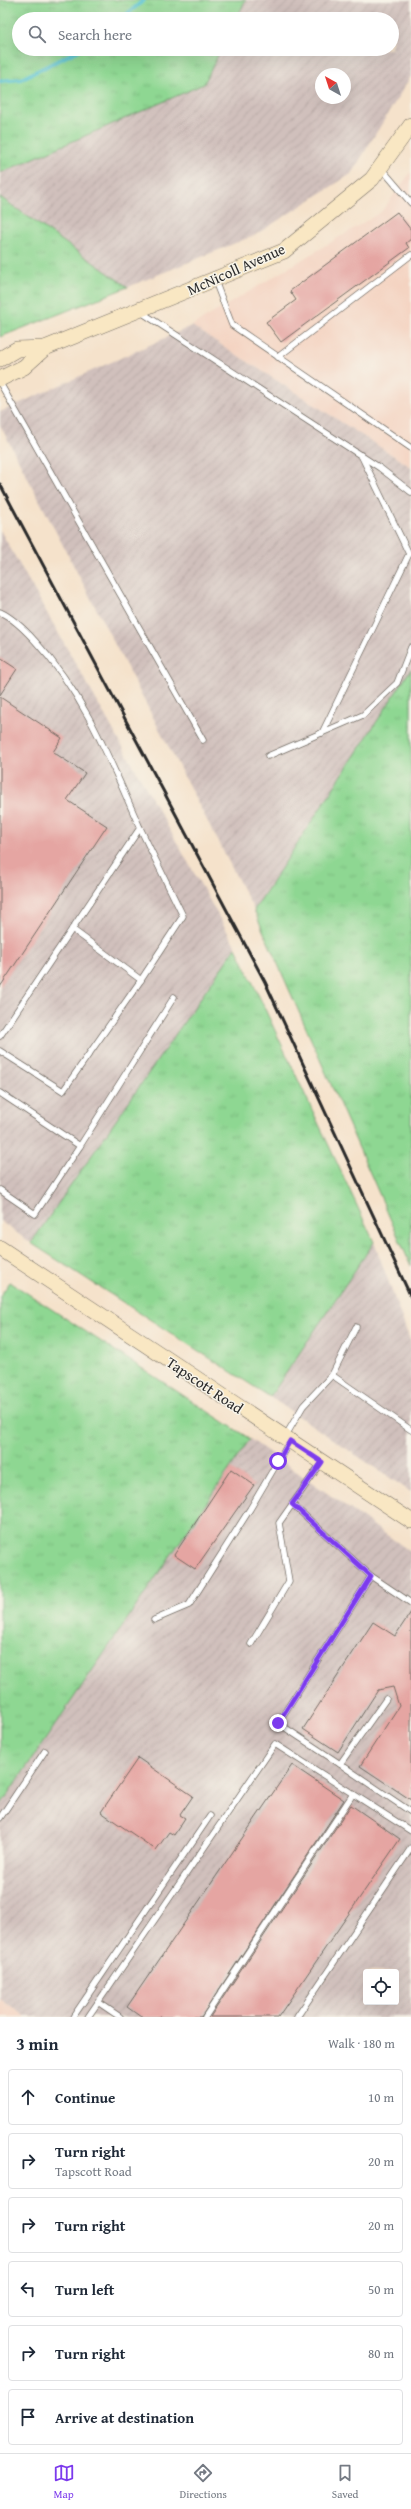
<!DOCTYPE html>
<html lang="en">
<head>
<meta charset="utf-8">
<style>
  body { margin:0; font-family:"Gentium Book Plus",serif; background:#f6f6f7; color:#1f2937 }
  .controls { position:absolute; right:12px; bottom:12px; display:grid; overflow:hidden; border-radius:4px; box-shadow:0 4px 16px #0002 }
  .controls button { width:36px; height:36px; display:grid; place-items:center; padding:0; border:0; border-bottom:1px solid #e0e1e3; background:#fff; color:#1f2937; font:20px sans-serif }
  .compass { position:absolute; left:315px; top:68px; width:36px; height:36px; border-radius:50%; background:#fff; box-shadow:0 4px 16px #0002; rotate:321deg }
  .stop { position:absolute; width:12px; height:12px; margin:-9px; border:3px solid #7c3aed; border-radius:50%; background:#fff }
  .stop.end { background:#7c3aed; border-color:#fff; box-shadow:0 1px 4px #0008 }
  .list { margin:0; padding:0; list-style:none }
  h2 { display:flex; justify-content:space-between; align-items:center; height:52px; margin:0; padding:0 16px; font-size:17px }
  h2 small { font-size:13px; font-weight:400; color:#747a83 }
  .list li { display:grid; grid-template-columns:26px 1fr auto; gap:12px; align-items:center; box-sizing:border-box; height:56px; margin:0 8px 8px; padding:0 8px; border:1px solid #e0e1e3; border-radius:4px }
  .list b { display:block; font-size:15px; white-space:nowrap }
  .list p { margin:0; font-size:13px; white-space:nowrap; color:#747a83 }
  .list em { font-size:13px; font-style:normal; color:#747a83 }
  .icon { flex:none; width:22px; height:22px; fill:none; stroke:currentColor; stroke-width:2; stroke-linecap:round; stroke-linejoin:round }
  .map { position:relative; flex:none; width:411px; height:2017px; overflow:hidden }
  .search { position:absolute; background:#fff; box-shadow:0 4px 16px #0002; left:12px; right:12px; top:12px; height:44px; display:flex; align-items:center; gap:10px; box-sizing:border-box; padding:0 14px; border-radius:22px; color:#747a83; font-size:15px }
  .sheet { height:436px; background:#fff }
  nav { display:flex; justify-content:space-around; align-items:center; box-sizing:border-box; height:56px; border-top:1px solid #e0e1e3; background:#fff; font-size:11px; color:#747a83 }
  nav a { display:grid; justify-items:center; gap:2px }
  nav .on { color:#7c3aed }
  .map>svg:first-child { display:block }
  .built { fill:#f4d3c1 }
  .industrial { fill:url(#industrial-furrows); fill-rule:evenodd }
  .grass { fill:url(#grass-tufts); stroke:#5c815e }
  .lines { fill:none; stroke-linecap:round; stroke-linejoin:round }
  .stream { stroke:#5ac4d4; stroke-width:4 }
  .building { fill:#e5a5a2 }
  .lane-casing { stroke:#726b63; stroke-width:7 }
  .secondary-casing { stroke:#726b63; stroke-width:16 }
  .lane { stroke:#fff; stroke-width:5.5 }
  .secondary { stroke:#f9e7c3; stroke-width:15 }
  .rail { stroke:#2b2b2b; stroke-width:3 }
  .route { stroke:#7c3aed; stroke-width:5 }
  .labels { text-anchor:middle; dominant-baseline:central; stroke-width:3; stroke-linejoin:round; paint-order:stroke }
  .street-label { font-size:15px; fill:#2b2b2b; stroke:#f7f3e8 }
</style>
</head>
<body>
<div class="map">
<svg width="411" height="2017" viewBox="0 0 411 2017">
  <defs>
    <pattern id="industrial-furrows" width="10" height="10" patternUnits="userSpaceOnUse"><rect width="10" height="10" fill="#d0c0bc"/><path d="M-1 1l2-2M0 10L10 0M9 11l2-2" fill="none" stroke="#b3a5a2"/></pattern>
    <pattern id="grass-tufts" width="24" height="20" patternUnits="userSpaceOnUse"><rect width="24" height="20" fill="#8ed792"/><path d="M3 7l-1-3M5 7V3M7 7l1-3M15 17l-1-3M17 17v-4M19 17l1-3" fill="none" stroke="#7bb97e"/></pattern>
  </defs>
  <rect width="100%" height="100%" fill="#f7f3e8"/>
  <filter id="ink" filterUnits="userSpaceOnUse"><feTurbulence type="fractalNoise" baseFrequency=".025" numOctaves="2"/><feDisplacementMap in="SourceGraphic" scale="8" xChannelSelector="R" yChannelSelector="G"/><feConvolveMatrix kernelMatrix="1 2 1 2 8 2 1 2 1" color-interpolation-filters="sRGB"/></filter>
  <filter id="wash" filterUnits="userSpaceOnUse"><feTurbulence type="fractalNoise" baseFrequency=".012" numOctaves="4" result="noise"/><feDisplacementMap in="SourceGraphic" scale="16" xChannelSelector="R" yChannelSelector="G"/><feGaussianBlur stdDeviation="0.9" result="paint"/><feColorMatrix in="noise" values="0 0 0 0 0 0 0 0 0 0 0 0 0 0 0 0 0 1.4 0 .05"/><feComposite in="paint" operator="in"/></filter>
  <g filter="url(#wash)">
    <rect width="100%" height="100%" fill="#f5e2cb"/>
    <g class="built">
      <polygon points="411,172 411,467 192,326 381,212"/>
      <polygon points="0,1999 27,2017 0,2017"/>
    </g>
    <g class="industrial">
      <path d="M246,0H411V76L351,174L255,235L128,287L0,197V173L204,84L221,49H392V19H236ZM321,74H345V98H321Z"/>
      <polygon points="192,326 411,467 411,669 254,910 0,425 0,412"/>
      <polygon points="0,530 236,947 31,1243 0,1221"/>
      <polygon points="374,1242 411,1343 411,1492 270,1397"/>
      <path d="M250,1439L411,1552V2017H27L0,1999V1806ZM366,1972H396V2002H366Z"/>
    </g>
    <g class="grass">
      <polygon points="0,0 246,0 236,19 19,19 19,49 221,49 204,84 0,173"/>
      <polygon points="0,197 128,287 0,337"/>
      <polygon points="411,669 411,1266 254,910"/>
      <polygon points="236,947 374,1242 270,1397 31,1243"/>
      <polygon points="10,1282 250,1439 0,1806 0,1296"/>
    </g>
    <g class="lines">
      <g class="stream">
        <polyline points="121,19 144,0"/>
        <polyline points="0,81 21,79 81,49"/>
      </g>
    </g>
    <g id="blocks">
      <g class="building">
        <polygon points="397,212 411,230 411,239 406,243 409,248 281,342 266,322 296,300 290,291"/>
        <polygon points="0,658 17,669 0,695"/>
        <polygon points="0,697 62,738 53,752 85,773 67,800 107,826 0,987"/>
        <polygon points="231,1469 254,1485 195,1569 174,1555"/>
        <polygon points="411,1612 411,1800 360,1766 399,1706 393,1687 378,1690 338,1752 303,1729 373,1622 395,1636"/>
        <polygon points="138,1758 193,1796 180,1815 185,1818 174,1835 169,1832 156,1850 101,1812"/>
        <polygon points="292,1765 344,1800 201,2017 141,2017 127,2007"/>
        <polygon points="351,1805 400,1839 278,2017 210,2017"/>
      </g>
    </g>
  </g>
  <g filter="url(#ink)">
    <use href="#blocks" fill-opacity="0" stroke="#726b63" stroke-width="1"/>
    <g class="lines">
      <g class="lane-casing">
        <g id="lane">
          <polyline points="381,168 411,203"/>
          <polyline points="215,281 232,325 411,448"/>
          <polyline points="141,312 380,468 411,492"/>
          <polyline points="278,357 411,255"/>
          <polyline points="0,383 203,740"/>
          <path d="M0,612C13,618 26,631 35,641C86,696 110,761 140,828L0,1036"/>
          <polyline points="322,733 409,554 361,455"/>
          <polyline points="268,756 363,715 397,683 411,647"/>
          <polyline points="72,929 141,980 183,916 140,828"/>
          <polyline points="0,1051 63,1091 141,980"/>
          <polyline points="0,1093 80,1146 35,1214 0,1190"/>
          <polyline points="80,1146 174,997"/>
          <polyline points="332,1375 411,1430"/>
          <polyline points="285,1437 303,1406 332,1375 356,1327"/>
          <polyline points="292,1504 371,1576 411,1603"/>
          <polyline points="154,1620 189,1605 250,1509 290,1441"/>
          <polyline points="251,1644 289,1581 279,1523 322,1462"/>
          <polyline points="386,1699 340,1764 411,1812"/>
          <polyline points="340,1764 278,1723 371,1576"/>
          <polyline points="0,1818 45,1751"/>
          <polyline points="98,2002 120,2017"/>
          <polyline points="73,2017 210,1816"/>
          <polyline points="88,2017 275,1744 411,1831"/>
          <polyline points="205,2017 353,1794"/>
          <polyline points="297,2017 411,1848"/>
        </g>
      </g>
      <g class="secondary-casing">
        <g id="secondary">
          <polyline points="0,359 17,349 45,348 284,251 372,179 411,125"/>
          <polyline points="0,379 24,367 45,348"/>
          <polyline points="0,1248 411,1521"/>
        </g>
      </g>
      <use href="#lane" class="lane"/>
      <use href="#secondary" class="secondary"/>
      <polyline class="rail" points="0,484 265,982 411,1297"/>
    </g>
  </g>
  <g class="lines" filter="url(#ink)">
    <polyline class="route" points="278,1461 290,1441 322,1462 292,1504 371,1576 278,1723"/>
  </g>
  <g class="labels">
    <g class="street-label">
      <text transform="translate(236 269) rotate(-24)">McNicoll Avenue</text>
      <text transform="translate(205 1385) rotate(34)">Tapscott Road</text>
    </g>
  </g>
</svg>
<div class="controls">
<button><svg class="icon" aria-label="locate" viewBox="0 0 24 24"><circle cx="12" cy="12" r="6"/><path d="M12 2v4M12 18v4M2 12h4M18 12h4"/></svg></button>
</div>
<svg class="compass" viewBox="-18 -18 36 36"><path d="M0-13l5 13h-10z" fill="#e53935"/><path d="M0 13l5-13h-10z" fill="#747a83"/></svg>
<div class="stop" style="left:278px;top:1461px"></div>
<div class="stop end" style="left:278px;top:1723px"></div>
<div class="search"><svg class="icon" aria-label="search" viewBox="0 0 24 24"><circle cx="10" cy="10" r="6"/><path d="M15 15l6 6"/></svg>Search here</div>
</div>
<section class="sheet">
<h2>3 min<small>Walk · 180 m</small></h2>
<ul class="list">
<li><svg class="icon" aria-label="ahead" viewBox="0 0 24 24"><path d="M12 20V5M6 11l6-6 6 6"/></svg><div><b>Continue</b></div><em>10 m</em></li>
<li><svg class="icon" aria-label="right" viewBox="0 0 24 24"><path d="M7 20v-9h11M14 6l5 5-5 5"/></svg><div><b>Turn right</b><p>Tapscott Road</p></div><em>20 m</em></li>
<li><svg class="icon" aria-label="right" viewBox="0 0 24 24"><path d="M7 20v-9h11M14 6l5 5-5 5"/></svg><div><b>Turn right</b></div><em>20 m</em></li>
<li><svg class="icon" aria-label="left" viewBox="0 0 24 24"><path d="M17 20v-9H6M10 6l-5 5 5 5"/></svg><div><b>Turn left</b></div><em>50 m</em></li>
<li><svg class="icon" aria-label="right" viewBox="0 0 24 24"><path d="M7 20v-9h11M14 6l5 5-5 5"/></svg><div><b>Turn right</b></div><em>80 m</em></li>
<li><svg class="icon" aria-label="arrive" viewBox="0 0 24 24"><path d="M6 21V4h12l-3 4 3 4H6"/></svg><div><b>Arrive at destination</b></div></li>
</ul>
</section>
<nav>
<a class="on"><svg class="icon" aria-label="map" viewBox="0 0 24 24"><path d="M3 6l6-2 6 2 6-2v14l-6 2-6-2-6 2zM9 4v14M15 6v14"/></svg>Map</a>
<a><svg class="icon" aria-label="directions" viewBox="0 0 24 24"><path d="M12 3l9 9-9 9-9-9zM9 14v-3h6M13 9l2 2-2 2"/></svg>Directions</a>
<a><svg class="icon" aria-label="saved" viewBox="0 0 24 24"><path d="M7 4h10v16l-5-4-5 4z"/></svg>Saved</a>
</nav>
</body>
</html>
